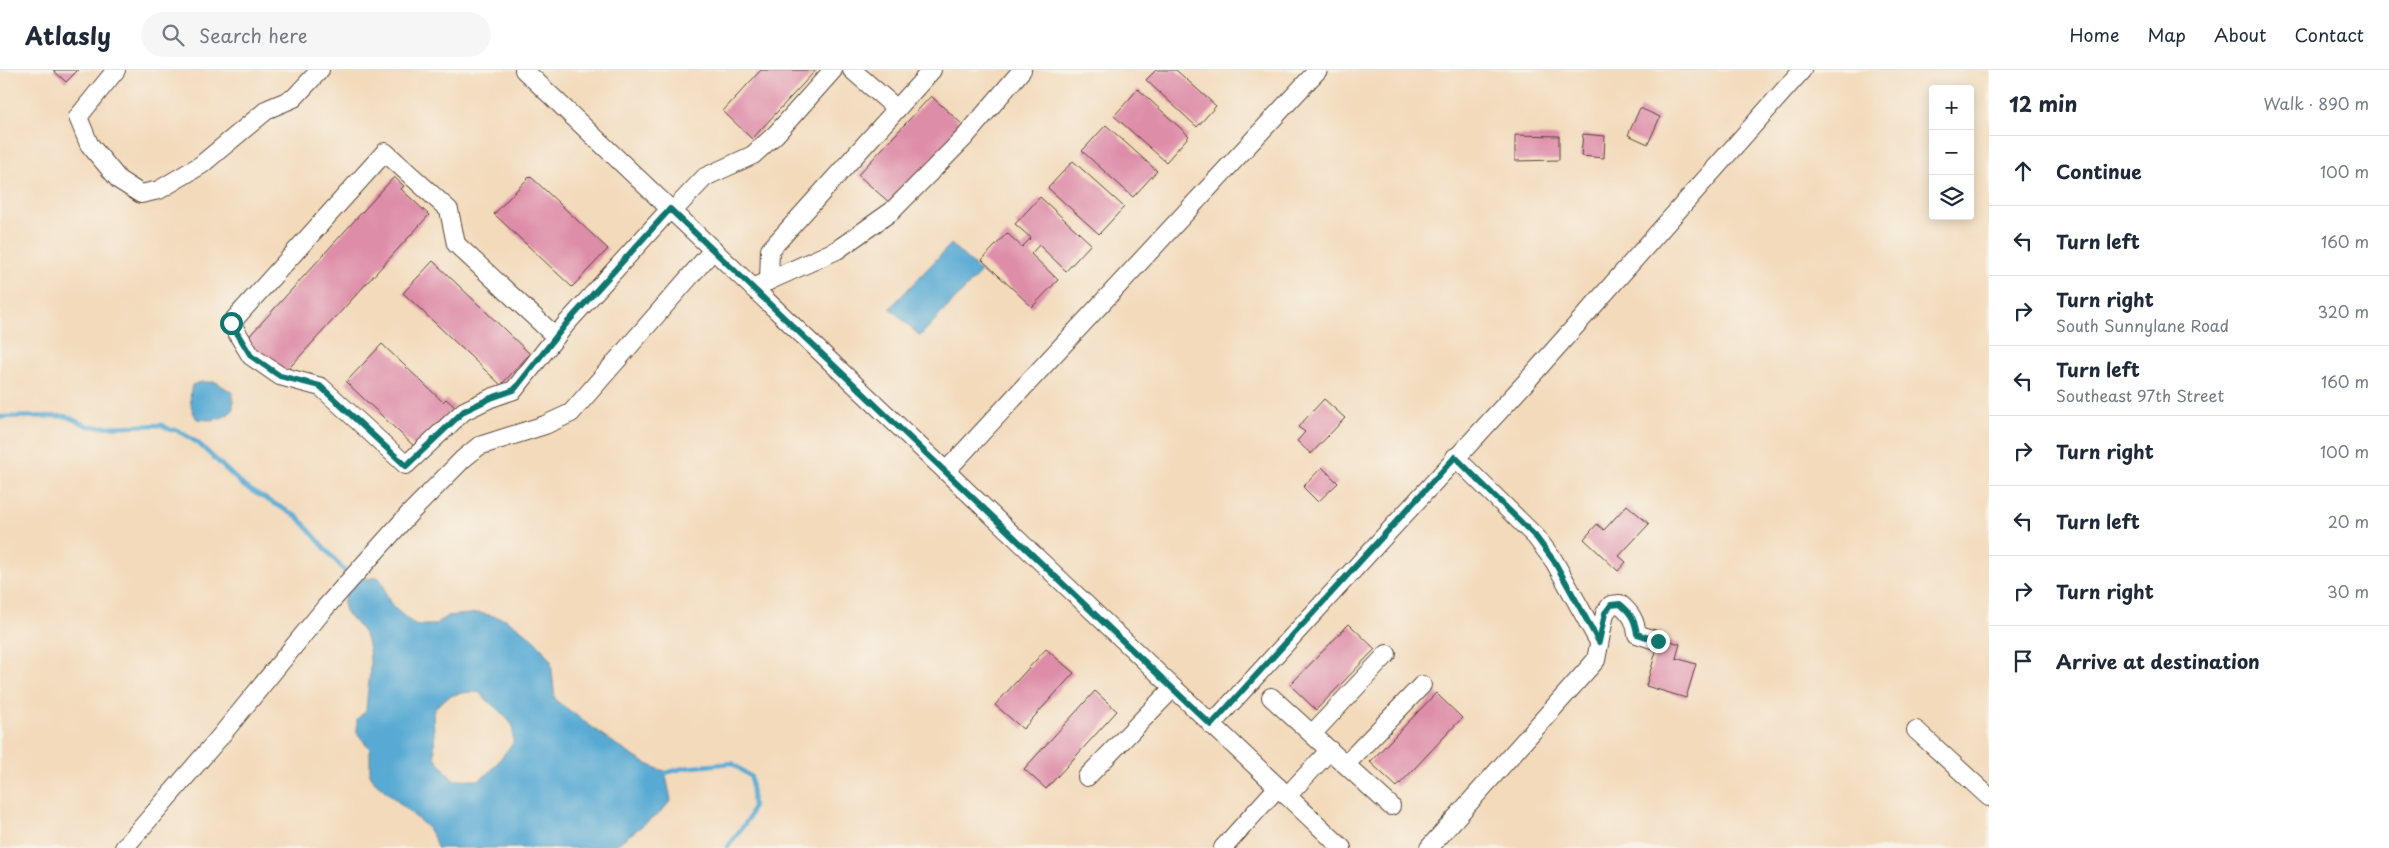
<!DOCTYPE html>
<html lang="en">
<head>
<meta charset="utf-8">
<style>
  body { margin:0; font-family:"Playpen Sans",sans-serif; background:#f6f6f7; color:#1f2937 }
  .controls { position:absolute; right:15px; top:15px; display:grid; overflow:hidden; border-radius:5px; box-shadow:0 2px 12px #0003 }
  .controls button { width:45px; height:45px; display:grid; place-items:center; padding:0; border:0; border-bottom:1px solid #e0e1e3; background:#fff; color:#1f2937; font:25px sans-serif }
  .stop { position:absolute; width:15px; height:15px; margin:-11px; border:4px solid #0f766e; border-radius:50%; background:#fff }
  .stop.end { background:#0f766e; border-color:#fff; box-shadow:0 1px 5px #0008 }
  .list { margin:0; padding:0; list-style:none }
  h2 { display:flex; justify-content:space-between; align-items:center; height:65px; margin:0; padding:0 20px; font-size:21px }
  h2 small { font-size:16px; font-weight:400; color:#747a83 }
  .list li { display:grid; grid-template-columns:32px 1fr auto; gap:15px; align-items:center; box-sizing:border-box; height:70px; padding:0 20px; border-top:1px solid #e0e1e3 }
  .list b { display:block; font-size:19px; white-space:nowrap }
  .list p { margin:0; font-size:16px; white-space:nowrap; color:#747a83 }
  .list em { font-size:16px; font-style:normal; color:#747a83 }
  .icon { flex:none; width:28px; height:28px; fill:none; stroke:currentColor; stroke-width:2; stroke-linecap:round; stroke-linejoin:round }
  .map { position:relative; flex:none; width:1989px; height:778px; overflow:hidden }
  header { display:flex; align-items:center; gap:30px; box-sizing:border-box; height:70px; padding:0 25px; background:#fff; border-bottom:1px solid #e0e1e3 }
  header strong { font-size:24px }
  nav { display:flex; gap:28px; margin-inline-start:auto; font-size:18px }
  .search { width:350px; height:45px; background:#f6f6f7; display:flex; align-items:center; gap:12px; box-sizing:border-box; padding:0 18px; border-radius:28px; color:#747a83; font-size:19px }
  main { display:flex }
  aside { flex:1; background:#fff }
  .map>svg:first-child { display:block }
  .water { fill:#59aad4; stroke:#4a6a79; fill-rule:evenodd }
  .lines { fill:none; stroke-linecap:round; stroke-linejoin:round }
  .stream { stroke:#59aad4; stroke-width:4.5 }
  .building { fill:#de8da9 }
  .minor-casing { stroke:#574436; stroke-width:20 }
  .minor { stroke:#fff; stroke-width:18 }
  .route { stroke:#0f766e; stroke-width:6 }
</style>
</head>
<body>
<header>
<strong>Atlasly</strong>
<div class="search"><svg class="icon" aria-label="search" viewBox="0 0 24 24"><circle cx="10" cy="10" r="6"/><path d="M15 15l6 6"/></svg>Search here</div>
<nav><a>Home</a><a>Map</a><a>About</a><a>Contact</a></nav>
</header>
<main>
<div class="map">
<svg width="1989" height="778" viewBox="0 0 1989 778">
  <rect width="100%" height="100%" fill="#f7f3e8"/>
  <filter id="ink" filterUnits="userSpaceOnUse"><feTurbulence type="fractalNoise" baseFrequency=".02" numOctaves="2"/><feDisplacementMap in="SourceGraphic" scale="10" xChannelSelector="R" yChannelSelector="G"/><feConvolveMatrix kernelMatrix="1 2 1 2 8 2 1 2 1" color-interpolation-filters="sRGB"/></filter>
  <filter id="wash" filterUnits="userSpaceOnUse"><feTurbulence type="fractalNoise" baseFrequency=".0096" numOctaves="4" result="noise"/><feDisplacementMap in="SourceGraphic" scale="20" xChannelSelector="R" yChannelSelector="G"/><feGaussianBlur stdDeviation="1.12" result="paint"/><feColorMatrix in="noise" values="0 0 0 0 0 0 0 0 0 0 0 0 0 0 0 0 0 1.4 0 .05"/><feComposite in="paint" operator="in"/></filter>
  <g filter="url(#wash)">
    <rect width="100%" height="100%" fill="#f3dabb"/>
    <g class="water">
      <polygon points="951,174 981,202 920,266 890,238"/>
      <path d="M202,312H216L233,323V340C223,350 212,351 197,349C190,339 189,327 192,315Z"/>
      <path d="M378,507C386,515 384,520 388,529C393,539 407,548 415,555H435L447,546L480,543L506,549L535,570L551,591L555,630C580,647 639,696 665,701L671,730L662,741L612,778H437L434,768L428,758L374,711L370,704V679L357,663V649L366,641C367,619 374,593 367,571C357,542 329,548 353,511ZM478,622L504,645L513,656V673L489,703L479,710H455L451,708L435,687L433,642C443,625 459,622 478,622Z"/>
    </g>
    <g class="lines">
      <g class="stream">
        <polyline points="0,347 65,346 88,356 100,357 162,355 171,360 177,360 198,373 245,417 298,447 348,505"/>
        <polyline points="662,704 684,698 732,693 751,707 753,736 749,748 727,778"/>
      </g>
    </g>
    <g id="blocks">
      <g class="building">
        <polygon points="53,0 78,0 66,12"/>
        <polygon points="761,0 816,0 752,69 723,41"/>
        <polygon points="1156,0 1176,0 1216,36 1197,57 1146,10"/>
        <polygon points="1138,19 1189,66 1166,92 1114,46"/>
        <polygon points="931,26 963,55 891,134 858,105"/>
        <polygon points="1640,38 1660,47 1648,74 1628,65"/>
        <polygon points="1106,55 1157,101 1133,127 1082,81"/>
        <polygon points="1583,64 1605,66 1604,88 1581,86"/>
        <polygon points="1515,65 1559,66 1559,90 1515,91"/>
        <polygon points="1073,91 1124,137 1099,164 1048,118"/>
        <polygon points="530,106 608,179 572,217 494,144"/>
        <polygon points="394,107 404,116 401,119 429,145 282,306 244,272"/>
        <polygon points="1040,127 1091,174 1066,201 1039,175 1031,184 1058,210 1032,237 982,190 1007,163 1022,177 1031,168 1015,154"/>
        <polygon points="433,191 530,284 501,315 403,223"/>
        <polygon points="382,274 443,332 446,329 455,337 416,378 346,312"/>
        <polygon points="1324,329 1345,348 1311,384 1297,371 1305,362 1298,357"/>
        <polygon points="1322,397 1338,413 1318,432 1303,417"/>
        <polygon points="1627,435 1649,454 1619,486 1626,492 1618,501 1584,469 1597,454 1604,460"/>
        <polygon points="1349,554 1375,579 1316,640 1290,615"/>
        <polygon points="1660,568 1680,574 1676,588 1696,594 1686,628 1646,616"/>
        <polygon points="1046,579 1074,603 1023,659 995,635"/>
        <polygon points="1095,621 1117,641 1046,719 1024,699"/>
        <polygon points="1436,623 1462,648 1397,717 1370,692"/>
      </g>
    </g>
  </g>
  <g filter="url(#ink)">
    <use href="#blocks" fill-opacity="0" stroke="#574436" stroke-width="1"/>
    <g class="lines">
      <g class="minor-casing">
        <g id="minor">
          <polyline points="116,0 78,47 89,74 119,110 141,124 159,120 201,95 268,39 294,28 320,0"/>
          <polyline points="524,0 1342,778"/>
          <polyline points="852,0 896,38"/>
          <polyline points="673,141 705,107 753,85 776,64 833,0"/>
          <polyline points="769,211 770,180 932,0"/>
          <polyline points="753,218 837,180 892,141 964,68 1022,0"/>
          <polyline points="556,267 456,174 449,140 385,82 231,253 251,286 280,306 321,317 406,395 464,341 491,328 514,320 566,254 670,139"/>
          <polyline points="1455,387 1536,467 1554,491 1599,572"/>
          <polyline points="946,401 1318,0"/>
          <polyline points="1271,627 1391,736"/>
          <polyline points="1211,655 1526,312 1802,0"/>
          <polyline points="1916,660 1989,727"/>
          <polyline points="1312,664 1387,584"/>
          <polyline points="1346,694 1422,615"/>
          <polyline points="1087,707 1173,618"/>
          <polyline points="1287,726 1330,680"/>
          <polyline points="124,778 219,668 325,538 409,444 463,389 479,376 545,355 571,343 713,180"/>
          <polyline points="1223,778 1278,717"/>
          <path d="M1429,778L1596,590L1605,543L1611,535L1620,534C1631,543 1635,550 1637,564L1658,571"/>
        </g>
      </g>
      <use href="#minor" class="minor"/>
    </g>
  </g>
  <g class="lines" filter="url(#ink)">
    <path class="route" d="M231,253L251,286L280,306L320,316L406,396L464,341L491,328L514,320L566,254L670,139L1211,655L1455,387L1536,467L1554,491L1599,572L1605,543L1611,535L1620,534C1631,543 1635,550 1637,564L1658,571"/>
  </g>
</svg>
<div class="controls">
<button>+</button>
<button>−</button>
<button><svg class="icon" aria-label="layers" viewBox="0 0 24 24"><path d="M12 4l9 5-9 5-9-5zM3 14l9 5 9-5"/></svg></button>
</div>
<div class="stop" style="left:231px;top:253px"></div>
<div class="stop end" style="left:1658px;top:571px"></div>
</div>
<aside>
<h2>12 min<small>Walk · 890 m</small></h2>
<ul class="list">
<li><svg class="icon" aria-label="ahead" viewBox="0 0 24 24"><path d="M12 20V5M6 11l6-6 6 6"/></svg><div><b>Continue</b></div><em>100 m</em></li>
<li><svg class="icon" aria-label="left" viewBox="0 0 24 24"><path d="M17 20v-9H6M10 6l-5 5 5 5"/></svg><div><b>Turn left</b></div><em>160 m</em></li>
<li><svg class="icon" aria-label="right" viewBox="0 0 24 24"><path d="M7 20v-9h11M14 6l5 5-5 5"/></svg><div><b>Turn right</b><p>South Sunnylane Road</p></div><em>320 m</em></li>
<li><svg class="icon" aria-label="left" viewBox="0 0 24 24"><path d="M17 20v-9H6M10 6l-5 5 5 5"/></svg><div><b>Turn left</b><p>Southeast 97th Street</p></div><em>160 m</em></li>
<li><svg class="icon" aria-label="right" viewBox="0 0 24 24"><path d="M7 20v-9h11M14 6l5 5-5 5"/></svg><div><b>Turn right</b></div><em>100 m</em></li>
<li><svg class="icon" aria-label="left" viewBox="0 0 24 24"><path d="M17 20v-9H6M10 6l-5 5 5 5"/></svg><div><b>Turn left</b></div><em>20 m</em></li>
<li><svg class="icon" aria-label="right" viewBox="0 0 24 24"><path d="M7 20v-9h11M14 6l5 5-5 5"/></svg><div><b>Turn right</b></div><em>30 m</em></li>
<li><svg class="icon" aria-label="arrive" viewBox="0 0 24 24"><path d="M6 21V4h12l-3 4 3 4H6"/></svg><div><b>Arrive at destination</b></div></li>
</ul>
</aside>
</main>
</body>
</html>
